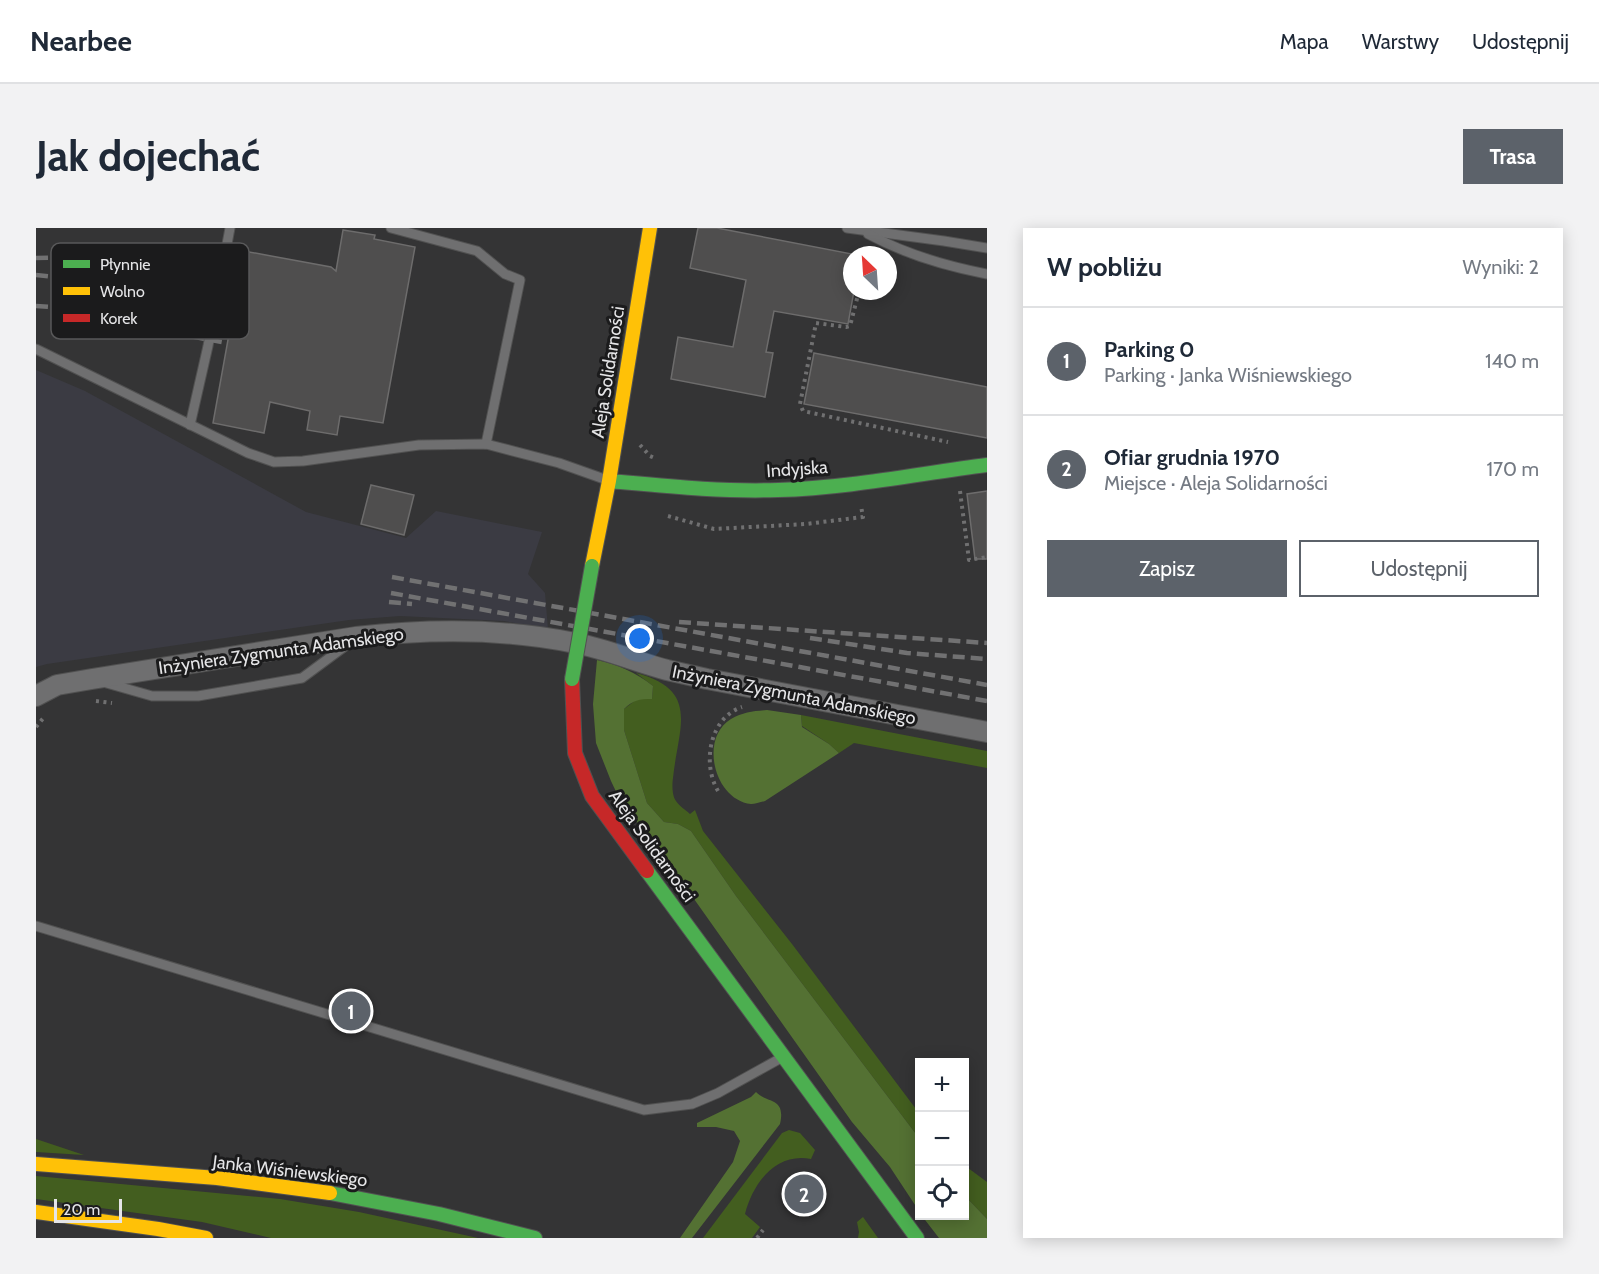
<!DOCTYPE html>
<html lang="pl">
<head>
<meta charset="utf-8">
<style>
  body { margin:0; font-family:Cabin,sans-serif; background:#f2f2f3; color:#1f2937 }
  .controls { position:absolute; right:18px; bottom:18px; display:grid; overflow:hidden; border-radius:0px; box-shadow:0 3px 15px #0003 }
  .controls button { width:54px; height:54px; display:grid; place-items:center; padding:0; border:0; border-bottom:2px solid #e0e1e3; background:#fff; color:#1f2937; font:30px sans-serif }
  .compass { position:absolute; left:807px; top:18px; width:54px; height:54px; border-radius:50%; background:#fff; box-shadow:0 3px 15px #0003; rotate:335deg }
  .scale { position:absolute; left:18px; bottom:15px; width:68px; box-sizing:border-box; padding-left:6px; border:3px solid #e5e5e7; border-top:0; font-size:16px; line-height:21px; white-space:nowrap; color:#e5e5e7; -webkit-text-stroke:4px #1b1b1c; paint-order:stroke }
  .you { position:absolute; left:604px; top:411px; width:21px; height:21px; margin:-15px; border:4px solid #fff; border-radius:50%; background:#1a73e8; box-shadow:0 0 0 9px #1a73e833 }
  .badge { display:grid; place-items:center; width:39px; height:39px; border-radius:50%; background:#5c626a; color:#fff; font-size:20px; font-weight:700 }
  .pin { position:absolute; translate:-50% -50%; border:3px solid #fff; box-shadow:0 2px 6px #0006 }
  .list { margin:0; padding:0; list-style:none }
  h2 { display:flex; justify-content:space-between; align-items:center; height:78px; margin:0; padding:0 24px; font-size:26px }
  h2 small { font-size:20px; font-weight:400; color:#747a83 }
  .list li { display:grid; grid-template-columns:39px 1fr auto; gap:18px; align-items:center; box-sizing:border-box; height:108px; padding:0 24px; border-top:2px solid #e0e1e3 }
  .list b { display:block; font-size:22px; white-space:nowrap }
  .list p { margin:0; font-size:20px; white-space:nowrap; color:#747a83 }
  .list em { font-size:20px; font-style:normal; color:#747a83 }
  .actions { display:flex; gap:12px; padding:18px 24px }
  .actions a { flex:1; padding:14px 0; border:2px solid #5c626a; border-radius:0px; text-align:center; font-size:21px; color:#5c626a }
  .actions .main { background:#5c626a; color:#fff }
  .icon { flex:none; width:33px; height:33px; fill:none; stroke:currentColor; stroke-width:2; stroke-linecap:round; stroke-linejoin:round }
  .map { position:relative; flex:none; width:951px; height:1010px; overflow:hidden; border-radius:0px }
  header { display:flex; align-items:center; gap:36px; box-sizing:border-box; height:84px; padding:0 30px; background:#fff; border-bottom:2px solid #e0e1e3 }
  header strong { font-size:28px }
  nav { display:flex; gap:33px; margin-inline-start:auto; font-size:21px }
  .intro { display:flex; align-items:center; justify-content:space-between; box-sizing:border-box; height:144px; padding:0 36px }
  h1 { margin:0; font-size:42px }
  .button { padding:15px 27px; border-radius:0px; background:#5c626a; color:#fff; font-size:21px; font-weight:700 }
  main { display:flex; gap:36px; padding:0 36px }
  aside { flex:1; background:#fff; border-radius:0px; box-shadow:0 3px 15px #0003 }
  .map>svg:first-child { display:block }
  .built { fill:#3b3b43 }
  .green { fill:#435e1f }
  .forest { fill:#547133 }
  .building { fill:#4f4e4e; stroke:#6d6c6c; stroke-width:1.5 }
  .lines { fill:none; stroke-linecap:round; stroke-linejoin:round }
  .lane-casing { stroke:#515151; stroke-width:11 }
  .street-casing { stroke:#515151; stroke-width:22 }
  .fast-casing { stroke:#515151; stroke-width:16 }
  .slow-casing { stroke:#515151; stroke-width:16 }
  .jam-casing { stroke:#515151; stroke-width:16 }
  .path { stroke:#707071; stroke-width:4; stroke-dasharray:3 4.5; stroke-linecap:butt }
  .lane { stroke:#6f6f70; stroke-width:9 }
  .street { stroke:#6f6f70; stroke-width:20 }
  .fast { stroke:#4caf50; stroke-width:14 }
  .slow { stroke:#ffc107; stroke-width:14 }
  .jam { stroke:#c62828; stroke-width:14 }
  .rail { stroke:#717172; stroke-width:4.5; stroke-dasharray:12 6; stroke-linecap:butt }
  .fast-bridge-casing { stroke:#515151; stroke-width:16; stroke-linecap:butt }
  .fast-bridge { stroke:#4caf50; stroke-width:14 }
  .labels { text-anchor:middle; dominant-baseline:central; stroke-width:6; stroke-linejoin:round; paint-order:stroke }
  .street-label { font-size:18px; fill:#e5e5e7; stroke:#1b1b1c }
  .key { fill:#1b1b1c; stroke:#585859; stroke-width:1.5 }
  .key-label { font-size:16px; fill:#e5e5e7 }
</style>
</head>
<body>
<header>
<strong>Nearbee</strong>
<nav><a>Mapa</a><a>Warstwy</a><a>Udostępnij</a></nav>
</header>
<div class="intro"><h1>Jak dojechać</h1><a class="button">Trasa</a></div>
<main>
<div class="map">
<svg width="951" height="1010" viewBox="0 0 951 1010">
  <rect width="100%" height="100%" fill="#343435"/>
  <polygon class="built" points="0,142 49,163 270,284 370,310 400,283 506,304 492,346 509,365 512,401 468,393 364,388 313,392 11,436 0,439"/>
  <g class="green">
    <path d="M600,445C665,462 642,500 637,550C636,556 636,568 640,573C643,578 650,582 654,586L659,582L667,603L756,716L883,885V910L700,668L655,603L642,596L628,594L611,575L588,502V481L601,471H616L617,458Z"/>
    <polygon points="765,487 951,523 951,540 818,515 803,525 793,516 766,498"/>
    <path d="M753,902L764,905L779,922L775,931C740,924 717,955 709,986L724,999L716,1010H667L746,905Z"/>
    <polygon points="0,911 48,927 0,924"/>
    <polygon points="928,937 951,954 951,991 929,968"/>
    <polygon points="0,948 244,971 323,984 442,1010 235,1010 166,994 0,971"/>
    <polygon points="827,989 842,1010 822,1010 823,1004 821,994"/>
  </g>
  <g class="forest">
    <path d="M561,432C583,437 599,444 617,458L616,471C603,471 597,472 588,481V502L611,575L628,594L642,596L655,603L700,668L883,910V983L854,939L816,894L646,654L584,572L575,553L560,515L557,476Z"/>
    <path d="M731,482L765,487L766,499L793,516L803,525L729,573C725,574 719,576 715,576C678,572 663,510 695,491C707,484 718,483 731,482Z"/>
    <path d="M720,864C732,876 750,869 744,896L656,1010H644L697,934L704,913L698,903L680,899H661V895L715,869Z"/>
    <polygon points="929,968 951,991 951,1010 903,1010 886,988 928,988"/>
  </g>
  <g class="building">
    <polygon points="662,0 681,0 816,26 816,63 818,63 812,96 738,83 730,124 737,125 729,169 635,151 642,109 697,119 710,52 654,40"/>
    <polygon points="307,2 339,7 338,11 379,19 347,195 304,188 301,207 271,202 274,183 234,174 228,205 177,195 208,23 295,39 300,43"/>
    <polygon points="778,125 951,159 951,210 768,176"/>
    <polygon points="335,257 378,267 368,307 325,296"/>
    <polygon points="951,263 951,331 939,331 931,266"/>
  </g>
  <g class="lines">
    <g class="lane-casing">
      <g id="lane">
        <polyline points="355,0 441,23 469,46 484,52 450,216"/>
        <polyline points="811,0 908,13 951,20"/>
        <path d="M832,6C869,26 909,38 951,46"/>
        <polyline points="0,121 212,225 238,234 267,233 383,217 450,216 523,235 571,252"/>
        <polyline points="154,197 172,118 194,0"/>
        <polyline points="67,454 116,468 162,468 266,450 312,416"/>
        <polyline points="0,698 608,882 656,876 682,865 745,830"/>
      </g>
    </g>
    <g class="street-casing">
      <path id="street" d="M0,468L21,457L56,451L320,409C392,401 467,400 539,415C571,421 600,434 631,442C644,445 658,448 671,451L951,504"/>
    </g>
    <g class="fast-casing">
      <g id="fast">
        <path d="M573,253C629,258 686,264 742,262C812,260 881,246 951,237"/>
        <polyline points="611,643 881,1010"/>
        <polyline points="294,965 403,986 499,1010"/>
      </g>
    </g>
    <g class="slow-casing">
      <g id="slow">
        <polyline points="556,338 573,253 614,0"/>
        <polyline points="0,936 181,950 294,965"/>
        <polyline points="0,984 122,1001 170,1010"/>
      </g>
    </g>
    <g class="jam-casing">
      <polyline id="jam" points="536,451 539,525 556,568 611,643"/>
    </g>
    <g class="path">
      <polyline points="823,63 814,98 810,99 780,95 764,176 767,183 912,214"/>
      <polyline points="604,217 614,228 621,231"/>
      <polyline points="924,263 933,332 951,329"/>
      <polyline points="632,288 678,301 770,296 827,289 825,278"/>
      <polyline points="60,473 76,475"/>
      <polyline points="0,499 9,488"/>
      <path d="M682,563C666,536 673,490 706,479"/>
      <polyline points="721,1010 727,1002"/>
    </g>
    <use href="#lane" class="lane"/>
    <use href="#street" class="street"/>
    <use href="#fast" class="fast"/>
    <use href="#slow" class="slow"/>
    <use href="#jam" class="jam"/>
    <g class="rail">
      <polyline points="0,30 120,27 206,35"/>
      <polyline points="51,35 203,55"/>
      <polyline points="0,47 96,57 199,74"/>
      <polyline points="0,78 150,88 195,95"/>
      <polyline points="50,89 191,115"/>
      <polyline points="356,349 951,457"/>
      <polyline points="355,365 951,473"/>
      <polyline points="353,374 376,376"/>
      <polyline points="643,394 951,415"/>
      <polyline points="774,410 871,425 951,431"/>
    </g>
    <g class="fast-bridge-casing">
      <polyline id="fast-bridge" points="536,451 556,338"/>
    </g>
    <use href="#fast-bridge" class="fast-bridge"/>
  </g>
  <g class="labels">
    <g class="street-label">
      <text transform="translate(572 144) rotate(-81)">Aleja Solidarności</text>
      <text transform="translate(761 241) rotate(-4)">Indyjska</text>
      <text transform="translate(245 423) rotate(-8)">Inżyniera Zygmunta Adamskiego</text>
      <text transform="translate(758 467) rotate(11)">Inżyniera Zygmunta Adamskiego</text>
      <text transform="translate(616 618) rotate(54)">Aleja Solidarności</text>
      <text transform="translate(254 943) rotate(7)">Janka Wiśniewskiego</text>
    </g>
  </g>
  <rect x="15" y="15" width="198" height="96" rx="9" class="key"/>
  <rect x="27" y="32" width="27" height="8" fill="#4caf50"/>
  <rect x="27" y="59" width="27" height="8" fill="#ffc107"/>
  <rect x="27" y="86" width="27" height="8" fill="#c62828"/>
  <g class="key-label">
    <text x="64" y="42">Płynnie</text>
    <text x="64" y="69">Wolno</text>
    <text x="64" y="96">Korek</text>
  </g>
</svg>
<div class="controls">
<button>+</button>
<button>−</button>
<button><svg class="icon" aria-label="locate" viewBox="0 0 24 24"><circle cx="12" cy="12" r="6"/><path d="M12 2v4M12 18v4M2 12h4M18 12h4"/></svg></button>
</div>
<svg class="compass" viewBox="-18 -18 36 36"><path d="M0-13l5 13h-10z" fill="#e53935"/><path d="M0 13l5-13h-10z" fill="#747a83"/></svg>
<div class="scale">20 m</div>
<div class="you"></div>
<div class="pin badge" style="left:315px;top:783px">1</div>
<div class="pin badge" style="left:768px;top:966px">2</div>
</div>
<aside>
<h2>W pobliżu<small>Wyniki: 2</small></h2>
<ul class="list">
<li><span class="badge">1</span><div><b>Parking 0</b><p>Parking · Janka Wiśniewskiego</p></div><em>140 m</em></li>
<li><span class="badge">2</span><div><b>Ofiar grudnia 1970</b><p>Miejsce · Aleja Solidarności</p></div><em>170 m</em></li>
</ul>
<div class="actions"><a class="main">Zapisz</a><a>Udostępnij</a></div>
</aside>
</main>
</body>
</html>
